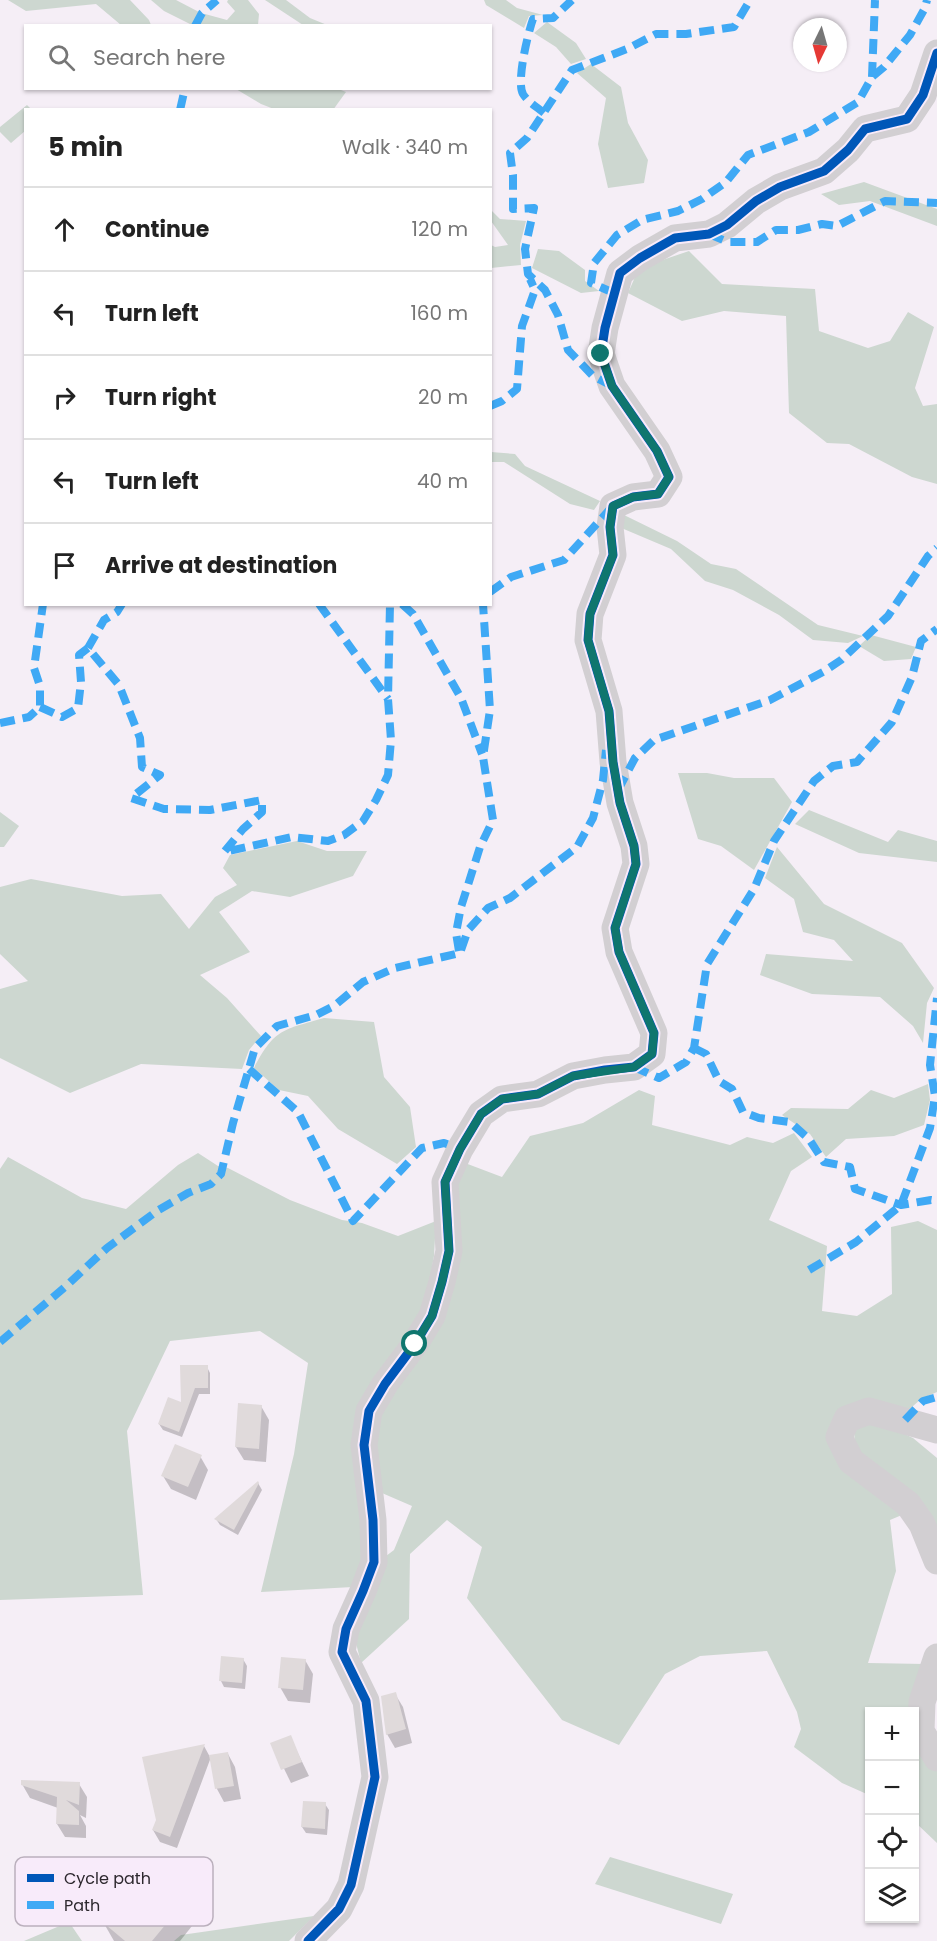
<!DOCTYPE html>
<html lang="en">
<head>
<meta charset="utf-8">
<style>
  body { margin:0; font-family:Poppins,sans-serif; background:#f6f6f6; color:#222 }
  .controls { position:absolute; right:18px; bottom:18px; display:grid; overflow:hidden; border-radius:0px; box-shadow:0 2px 4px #0004 }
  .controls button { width:54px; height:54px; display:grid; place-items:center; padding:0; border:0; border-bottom:2px solid #e0e0e0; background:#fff; color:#222; font:30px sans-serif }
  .compass { position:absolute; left:793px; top:18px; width:54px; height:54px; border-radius:50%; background:#fff; box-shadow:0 2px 4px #0004; rotate:185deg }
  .stop { position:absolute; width:18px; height:18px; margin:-14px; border:4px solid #0f766e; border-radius:50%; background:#fff }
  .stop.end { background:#0f766e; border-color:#fff; box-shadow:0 2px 6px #0008 }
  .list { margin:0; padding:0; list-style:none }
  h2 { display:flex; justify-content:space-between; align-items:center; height:78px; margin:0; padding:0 24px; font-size:26px }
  h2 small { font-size:20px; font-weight:400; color:#767676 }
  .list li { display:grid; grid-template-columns:39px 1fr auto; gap:18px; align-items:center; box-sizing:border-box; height:84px; padding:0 24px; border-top:2px solid #e0e0e0 }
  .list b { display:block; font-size:22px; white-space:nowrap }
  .list em { font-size:20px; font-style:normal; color:#767676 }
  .icon { flex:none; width:33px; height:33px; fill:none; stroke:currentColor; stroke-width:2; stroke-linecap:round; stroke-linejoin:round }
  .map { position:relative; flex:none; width:937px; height:1941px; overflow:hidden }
  .search { position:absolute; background:#fff; box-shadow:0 2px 4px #0004; left:24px; top:24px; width:468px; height:66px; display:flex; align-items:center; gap:15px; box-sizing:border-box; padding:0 21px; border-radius:0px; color:#767676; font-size:22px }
  .panel { position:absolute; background:#fff; box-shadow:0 2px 4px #0004; left:24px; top:108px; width:468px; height:498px; border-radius:0px }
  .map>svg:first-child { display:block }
  .green { fill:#cdd7d0 }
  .shadow { fill:#0003 }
  .building { fill:#e0dadb }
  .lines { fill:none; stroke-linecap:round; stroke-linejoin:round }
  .street { stroke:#d2cfd2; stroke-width:27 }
  .quiet { stroke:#3fa9f5; stroke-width:8; stroke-dasharray:15 8; stroke-linecap:butt }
  .cycleway-casing { stroke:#f8ebfa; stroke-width:13 }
  .cycleway { stroke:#0057b8; stroke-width:9 }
  .route { stroke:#0f766e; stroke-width:8 }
  .key { fill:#f8ebfa; stroke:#bbb0bd; stroke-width:1.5 }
  .key-label { font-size:16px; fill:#2d282e }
</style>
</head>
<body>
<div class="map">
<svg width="937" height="1941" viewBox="0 0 937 1941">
  <rect width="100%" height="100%" fill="#f5eef6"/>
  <g class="green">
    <polygon points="8,0 130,0 149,20 151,25 121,25 96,4 26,11"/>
    <polygon points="151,0 176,0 199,12 192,25 164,11"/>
    <polygon points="228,0 248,0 259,14 258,25 199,25 205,14 227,20 235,11 227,2"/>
    <polygon points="265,0 286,0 310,18 327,25 303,25"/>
    <polygon points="484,0 506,0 517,8 543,15 529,16 524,28 486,5"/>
    <polygon points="547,22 576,43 586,59 571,64 556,47 534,33"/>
    <polygon points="591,64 621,87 628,123 648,160 644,183 608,188 598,144 606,98 577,73"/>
    <polygon points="336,88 346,92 333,110 274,109 261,104 236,89"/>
    <polygon points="27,105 31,109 26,110 25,131 11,143 0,132 0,127"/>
    <polygon points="864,182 937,209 937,226 870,201 839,205 821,194"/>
    <polygon points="491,210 500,219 526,221 520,245 521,265 491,268 491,245 495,247 508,245 491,221"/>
    <polygon points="538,249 559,251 585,270 585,281 599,291 581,293 532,268"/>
    <polygon points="689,251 722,284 815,289 819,331 868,348 890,341 908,312 934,327 915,388 923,406 937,404 937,484 912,477 849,444 827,443 789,413 786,316 724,311 682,321 628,293 639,268"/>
    <polygon points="491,452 515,454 525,466 600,501 594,510 570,504 504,462 491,462"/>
    <polygon points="624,515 677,541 711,564 736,569 818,625 863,636 848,643 813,640 779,615 733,590 705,581 671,549 619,527"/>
    <polygon points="871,635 916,647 911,659 884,661 859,646"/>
    <polygon points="678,773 707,773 734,778 774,778 792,802 754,870 721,846 698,839"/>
    <polygon points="809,810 888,842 898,830 937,841 937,862 859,853 795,824"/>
    <polygon points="0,812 19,826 4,847 0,847"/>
    <polygon points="297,841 327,851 367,851 353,876 290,897 252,891 219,912 250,952 200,975 227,998 261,1036 249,1050 242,1069 141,1064 70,1093 0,1058 0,989 28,981 0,954 0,887 31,879 122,896 161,894 189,929 215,897 237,885 223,868 230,855"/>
    <polygon points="777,847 824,904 902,943 934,988 927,1003 923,1043 913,1026 880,997 812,994 760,975 766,954 853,961 834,940 803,932 794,899 765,878"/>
    <path d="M324,1018L374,1022L384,1077L410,1107L416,1147L397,1164L338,1129L308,1096L279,1090L254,1068C275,1028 283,1030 324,1018Z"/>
    <polygon points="928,1084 930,1100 924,1125 894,1136 846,1139 826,1157 810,1134 782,1115 791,1108 848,1109 871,1090 894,1098"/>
    <polygon points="639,1090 655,1096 652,1125 730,1145 747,1137 773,1143 794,1133 812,1157 791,1171 769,1220 827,1246 822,1311 857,1316 892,1294 891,1227 918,1221 937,1230 937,1392 921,1399 904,1414 868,1406 834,1437 909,1512 890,1520 896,1571 868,1663 925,1664 914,1712 870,1712 869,1795 842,1783 794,1747 801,1729 797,1712 767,1651 700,1656 665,1674 619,1745 562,1720 467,1598 482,1547 447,1520 410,1554 409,1619 361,1663 353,1631 382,1559 394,1550 412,1506 375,1490 375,1415 425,1341 453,1185 465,1163 502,1177 530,1136 583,1123"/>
    <polygon points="198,1153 218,1166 228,1168 290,1200 342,1220 362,1223 398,1236 436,1221 434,1256 429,1285 420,1312 368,1397 363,1558 353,1587 261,1592 294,1454 308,1363 260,1331 170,1341 127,1431 143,1595 0,1600 0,1169 8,1157 82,1198 126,1209 178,1165"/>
    <polygon points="871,1418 913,1438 937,1458 937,1545 855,1451 854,1428"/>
    <polygon points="914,1737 937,1767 937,1843 915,1822"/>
    <polygon points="610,1857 733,1894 721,1924 595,1884"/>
    <polygon points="314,1916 289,1941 174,1941 181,1935"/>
    <polygon points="69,1922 82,1941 24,1941"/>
  </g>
  <g class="shadow">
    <polygon points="207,1367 210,1373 210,1394 199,1394 182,1437 163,1430 159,1424 182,1404"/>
    <polygon points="261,1406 269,1420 266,1462 244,1460 236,1447"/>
    <polygon points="200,1456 208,1470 196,1500 171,1489 163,1476"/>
    <polygon points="258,1483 262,1490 238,1535 220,1525 216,1519"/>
    <polygon points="243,1659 247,1666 245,1689 224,1687 221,1681"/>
    <polygon points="305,1660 313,1674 310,1703 288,1701 280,1687"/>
    <polygon points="395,1694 403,1707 412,1743 395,1748 387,1734"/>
    <polygon points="290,1737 309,1776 291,1783 272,1744"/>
    <polygon points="204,1746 210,1757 228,1754 235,1767 241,1799 224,1802 217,1789 211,1757 177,1848 160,1842 153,1830"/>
    <polygon points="22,1784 79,1784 87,1797 86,1818 80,1815 86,1826 86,1838 65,1837 57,1824 58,1808 30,1798"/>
    <polygon points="325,1804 329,1810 327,1835 306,1833 302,1827"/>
    <polygon points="185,1901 196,1921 180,1941 114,1941 102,1920"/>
  </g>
  <g class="building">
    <polygon points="180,1365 208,1365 208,1388 195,1388 179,1432 158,1424 168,1397 181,1402"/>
    <polygon points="238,1403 262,1405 259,1449 235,1447"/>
    <polygon points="175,1444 202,1455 188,1487 161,1476"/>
    <polygon points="258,1481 259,1483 234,1530 214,1519"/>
    <polygon points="221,1656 244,1658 242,1683 219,1681"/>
    <polygon points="281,1657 306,1659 303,1690 278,1688"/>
    <polygon points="396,1692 406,1729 386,1735 381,1696"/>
    <polygon points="291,1735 302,1762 281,1770 270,1743"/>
    <polygon points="205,1744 170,1837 152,1830 156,1820 142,1757"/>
    <polygon points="228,1752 234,1786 215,1789 209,1755"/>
    <polygon points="21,1780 80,1782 79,1805 66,1800 79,1811 79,1825 56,1824 57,1797 21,1785"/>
    <polygon points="303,1801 326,1802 325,1829 301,1827"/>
    <polygon points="145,1866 186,1900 152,1941 125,1941 100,1920"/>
  </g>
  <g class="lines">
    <g class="street">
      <polyline points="937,1430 869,1411 847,1419 839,1437 851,1461 908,1504 922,1524 937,1561"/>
      <polyline points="937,1657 922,1702 921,1731 937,1758"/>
      <polyline points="308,1941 339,1909 351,1885 375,1777 366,1701 342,1652 346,1629 363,1591 374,1562 373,1520 364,1445 369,1411 385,1384 415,1344 432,1316 442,1282 449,1251 445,1182 460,1149 481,1114 502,1099 538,1094 573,1076 605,1070 634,1067 652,1054 654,1033 619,952 615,928 636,864 634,846 620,803 613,762 609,711 588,640 590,614 613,555 610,527 613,506 633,497 658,494 669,477 657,451 612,386 601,354 605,328 620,273 640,258 675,238 709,234 727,225 756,201 780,187 824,171 848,150 865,129 907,119 923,95 937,53"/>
    </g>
    <g class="quiet">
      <polyline points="195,26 202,13 217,0"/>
      <polyline points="872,77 875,0"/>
      <polyline points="180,110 185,88"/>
      <path d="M544,113C537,107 528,102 523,94C516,82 528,33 533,19L553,18L572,0"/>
      <polyline points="709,234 728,242 757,242 776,230 798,230 822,224 837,226 885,201 937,203"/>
      <polyline points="614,293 591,283 594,263 617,235 642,220 678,211 702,199 726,182 748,155 809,132 858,102 872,77 884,67 910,35 925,8 927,0"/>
      <polyline points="612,386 593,376 568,350 558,315 545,290 528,274 525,249 534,208 513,209 513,175 510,153 527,138 572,70 627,49 656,34 686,34 734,27 750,0"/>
      <polyline points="490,406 502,401 517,389 522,326 535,290 530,279"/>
      <polyline points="490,592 511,577 564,560 611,508"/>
      <polyline points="319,604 388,699"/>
      <polyline points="402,604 413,614 461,698 482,754"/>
      <polyline points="88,648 104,620 117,612 122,604"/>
      <polyline points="40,707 62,717 78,708 81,682 79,655 88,648 119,685 140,738 142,767 160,775 131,798 164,809 210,810 262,800 262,812 243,829 224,852 292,837 328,841 344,835 363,821 376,800 388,775 391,740 388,699 390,604"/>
      <polyline points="0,723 29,717 40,707 40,686 34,668 43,604"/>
      <polyline points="618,790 635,758 654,740 770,700 823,672 841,660 888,616 928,556 937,548"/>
      <polyline points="459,951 456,933 461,907 480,847 493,820 483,757 490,710 483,604"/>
      <polyline points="694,1048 706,1054 719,1081 732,1089 743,1112 759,1118 790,1122 809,1139 824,1162 850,1167 855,1189 901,1205 931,1200 937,1201"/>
      <polyline points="634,1067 659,1078 686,1062 694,1048 707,964 754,889 774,841 814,781 833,766 857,762 892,722 912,677 921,641 937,629"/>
      <polyline points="249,1069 298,1112 353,1221 422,1148 444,1143 460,1149"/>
      <polyline points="809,1270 856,1242 901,1205 930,1128 935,1096 930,1065 937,998"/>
      <polyline points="0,1342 65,1287 107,1248 157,1211 188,1193 211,1184 221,1174 233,1123 255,1048 277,1026 316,1015 334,1006 363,982 395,968 460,953 468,930 488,908 510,898 577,847 593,818 603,780 606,750"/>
      <polyline points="905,1420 923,1401 937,1397"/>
    </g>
    <g class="cycleway-casing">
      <polyline id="cycleway" points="308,1941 339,1909 351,1885 375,1777 366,1701 342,1652 346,1629 363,1591 374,1562 373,1520 364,1445 369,1411 385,1384 415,1344 432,1316 442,1282 449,1251 445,1182 460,1149 481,1114 502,1099 538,1094 573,1076 605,1070 634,1067 652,1054 654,1033 619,952 615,928 636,864 634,846 620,803 613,762 609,711 588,640 590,614 613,555 610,527 613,506 633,497 658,494 669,477 657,451 612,386 601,354 605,328 620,273 640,258 675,238 709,234 727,225 756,201 780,187 824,171 848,150 865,129 907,119 923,95 937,53"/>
    </g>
    <use href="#cycleway" class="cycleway"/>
  </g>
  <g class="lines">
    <polyline class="route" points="415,1344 432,1316 442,1282 449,1251 445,1182 460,1149 481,1114 502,1099 538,1094 573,1076 634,1067 652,1054 654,1033 619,952 615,928 636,864 634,846 620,803 613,762 609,711 588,640 590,614 613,555 610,527 613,506 633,497 658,494 669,477 657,451 612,386 601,354"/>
  </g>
  <rect x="15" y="1857" width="198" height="69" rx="9" class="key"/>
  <rect x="27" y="1874" width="27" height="8" fill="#0057b8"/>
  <rect x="27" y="1901" width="27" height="8" fill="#3fa9f5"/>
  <g class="key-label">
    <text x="64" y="1884">Cycle path</text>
    <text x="64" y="1911">Path</text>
  </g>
</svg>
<div class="controls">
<button>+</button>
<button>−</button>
<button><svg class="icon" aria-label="locate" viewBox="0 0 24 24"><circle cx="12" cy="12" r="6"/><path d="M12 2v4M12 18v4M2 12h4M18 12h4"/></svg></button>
<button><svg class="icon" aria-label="layers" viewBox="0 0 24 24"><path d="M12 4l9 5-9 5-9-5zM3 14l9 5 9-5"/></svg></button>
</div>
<svg class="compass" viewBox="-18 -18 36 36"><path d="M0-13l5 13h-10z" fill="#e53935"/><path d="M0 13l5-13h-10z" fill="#767676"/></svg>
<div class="stop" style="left:415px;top:1344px"></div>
<div class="stop end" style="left:601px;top:354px"></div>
<div class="search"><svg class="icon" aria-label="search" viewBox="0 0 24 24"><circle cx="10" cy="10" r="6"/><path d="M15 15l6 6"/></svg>Search here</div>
<section class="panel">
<h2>5 min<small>Walk · 340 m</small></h2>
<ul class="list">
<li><svg class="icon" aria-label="ahead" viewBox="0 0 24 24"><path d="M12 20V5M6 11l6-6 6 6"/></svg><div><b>Continue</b></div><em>120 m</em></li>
<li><svg class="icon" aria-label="left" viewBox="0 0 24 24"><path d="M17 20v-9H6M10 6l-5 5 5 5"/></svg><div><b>Turn left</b></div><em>160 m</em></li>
<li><svg class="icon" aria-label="right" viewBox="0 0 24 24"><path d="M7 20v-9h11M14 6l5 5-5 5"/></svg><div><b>Turn right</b></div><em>20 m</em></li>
<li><svg class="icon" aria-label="left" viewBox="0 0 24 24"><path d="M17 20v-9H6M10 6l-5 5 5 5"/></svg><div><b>Turn left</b></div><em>40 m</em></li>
<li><svg class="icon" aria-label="arrive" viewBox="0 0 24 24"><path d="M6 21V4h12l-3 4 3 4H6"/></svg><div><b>Arrive at destination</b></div></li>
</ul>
</section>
</div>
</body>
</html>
